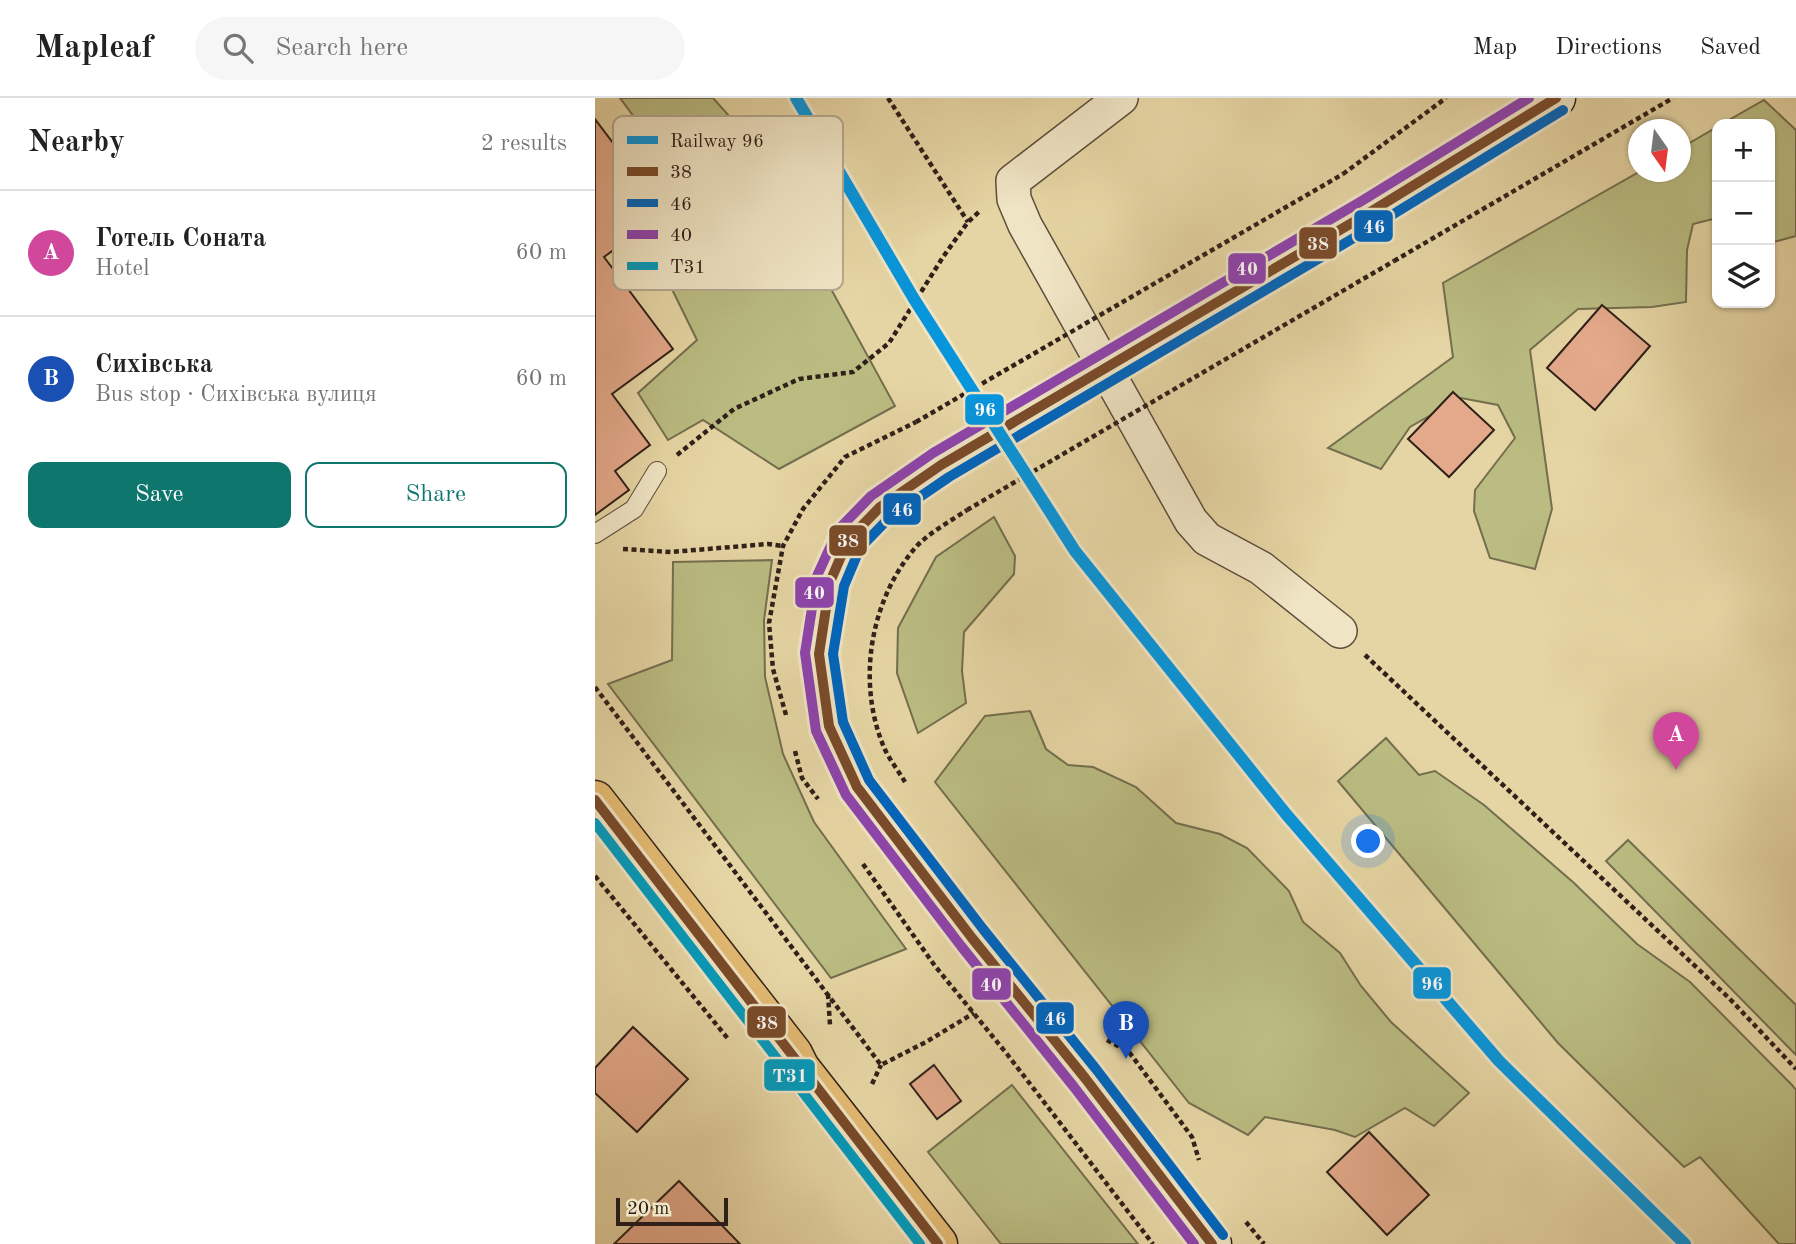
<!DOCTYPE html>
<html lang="en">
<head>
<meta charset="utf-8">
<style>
  body { margin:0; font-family:"Old Standard TT",serif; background:#f6f6f6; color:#222 }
  .controls { position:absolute; right:21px; top:21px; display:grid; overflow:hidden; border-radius:14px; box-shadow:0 2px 5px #0004 }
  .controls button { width:63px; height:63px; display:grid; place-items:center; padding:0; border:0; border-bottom:2px solid #e0e0e0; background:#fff; color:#222; font:35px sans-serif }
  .compass { position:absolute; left:1033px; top:21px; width:63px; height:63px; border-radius:50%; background:#fff; box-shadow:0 2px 5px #0004; rotate:166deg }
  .scale { position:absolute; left:21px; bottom:18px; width:112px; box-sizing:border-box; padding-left:7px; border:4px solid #2f2019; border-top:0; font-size:19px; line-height:24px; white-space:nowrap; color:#2f2019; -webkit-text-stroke:5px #efe4c4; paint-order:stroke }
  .you { position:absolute; left:774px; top:744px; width:24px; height:24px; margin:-18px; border:5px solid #fff; border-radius:50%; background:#1a73e8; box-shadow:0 0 0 10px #1a73e833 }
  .badge { display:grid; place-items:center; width:46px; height:46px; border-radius:50%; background:#0f766e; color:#fff; font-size:23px; font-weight:700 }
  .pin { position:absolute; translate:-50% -58px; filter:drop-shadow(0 2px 4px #0008) }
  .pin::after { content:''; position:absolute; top:37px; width:24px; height:21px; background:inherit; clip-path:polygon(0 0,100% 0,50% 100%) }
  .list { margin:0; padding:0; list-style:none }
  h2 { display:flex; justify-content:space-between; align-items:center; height:91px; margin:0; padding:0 28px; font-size:30px }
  h2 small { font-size:23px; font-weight:400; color:#767676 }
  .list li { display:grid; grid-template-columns:46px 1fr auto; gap:21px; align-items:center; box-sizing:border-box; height:126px; padding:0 28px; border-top:2px solid #e0e0e0 }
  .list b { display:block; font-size:26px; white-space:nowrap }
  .list p { margin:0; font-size:23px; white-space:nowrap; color:#767676 }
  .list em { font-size:23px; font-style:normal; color:#767676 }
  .actions { display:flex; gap:14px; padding:21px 28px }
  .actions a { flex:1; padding:16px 0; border:2px solid #0f766e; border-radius:14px; text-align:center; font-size:24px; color:#0f766e }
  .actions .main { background:#0f766e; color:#fff }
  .icon { flex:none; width:38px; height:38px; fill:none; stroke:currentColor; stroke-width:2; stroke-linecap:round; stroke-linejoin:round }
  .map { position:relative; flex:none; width:1201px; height:1146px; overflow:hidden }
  header { display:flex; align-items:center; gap:42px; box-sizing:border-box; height:98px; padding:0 35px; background:#fff; border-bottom:2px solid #e0e0e0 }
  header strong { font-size:33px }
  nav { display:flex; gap:38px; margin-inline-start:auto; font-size:24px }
  .search { width:490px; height:63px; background:#f6f6f6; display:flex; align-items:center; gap:18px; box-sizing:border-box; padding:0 24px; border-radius:38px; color:#767676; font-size:26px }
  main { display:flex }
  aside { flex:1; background:#fff }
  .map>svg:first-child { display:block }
  .green { fill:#babc82; stroke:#746e4e; stroke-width:2 }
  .building { fill:#e3a98a; stroke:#2f2019; stroke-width:2 }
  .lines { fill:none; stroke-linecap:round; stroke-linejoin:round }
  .service-casing { stroke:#5d4d3c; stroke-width:20 }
  .minor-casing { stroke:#5d4d3c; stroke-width:36 }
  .secondary-casing { stroke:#2f2019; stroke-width:41 }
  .primary-casing { stroke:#2f2019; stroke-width:41 }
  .path { stroke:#2f2019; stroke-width:4.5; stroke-dasharray:5 3.5; stroke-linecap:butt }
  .service { stroke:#efe4c4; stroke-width:18 }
  .minor { stroke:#efe4c4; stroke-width:33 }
  .secondary { stroke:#efe4c4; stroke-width:38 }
  .primary { stroke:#e3ba72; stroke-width:38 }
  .secondary-bridge-casing { stroke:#2f2019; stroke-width:41; stroke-linecap:butt }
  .path-bridge { stroke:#2f2019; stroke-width:4.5; stroke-dasharray:5 3.5; stroke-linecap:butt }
  .secondary-bridge { stroke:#efe4c4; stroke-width:38 }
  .bus-1-casing { stroke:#efe4c4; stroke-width:16 }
  .bus-2-casing { stroke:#efe4c4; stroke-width:16 }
  .bus-3-casing { stroke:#efe4c4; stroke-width:16 }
  .bus-4-casing { stroke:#efe4c4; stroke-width:16 }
  .bus-1 { stroke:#7a4b2a; stroke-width:10 }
  .bus-2 { stroke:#0065bd; stroke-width:10 }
  .bus-3 { stroke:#8e44ad; stroke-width:10 }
  .bus-4 { stroke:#059bbc; stroke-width:10 }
  .rail-1-casing { stroke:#efe4c4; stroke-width:18 }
  .rail-1 { stroke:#0795dc; stroke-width:12 }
  .key { fill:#efe4c4; stroke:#b5a991; stroke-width:2 }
  .key-label { font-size:19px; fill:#2f2019 }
  .line-badge { stroke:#efe4c4; stroke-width:2.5 }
  .badge-label { font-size:19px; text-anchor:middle; font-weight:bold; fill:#fff }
</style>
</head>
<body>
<header>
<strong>Mapleaf</strong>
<div class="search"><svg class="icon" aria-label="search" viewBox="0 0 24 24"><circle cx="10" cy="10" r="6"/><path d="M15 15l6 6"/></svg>Search here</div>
<nav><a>Map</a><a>Directions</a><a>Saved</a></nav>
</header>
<main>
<aside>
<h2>Nearby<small>2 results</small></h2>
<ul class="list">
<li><span class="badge" style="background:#d1479c">A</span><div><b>Готель Соната</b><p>Hotel</p></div><em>60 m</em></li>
<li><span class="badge" style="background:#1a4fb4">B</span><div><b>Сихівська</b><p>Bus stop · Сихівська вулиця</p></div><em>60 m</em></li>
</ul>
<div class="actions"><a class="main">Save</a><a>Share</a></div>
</aside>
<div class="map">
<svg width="1201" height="1146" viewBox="0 0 1201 1146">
  <rect width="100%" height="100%" fill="#e6d5a4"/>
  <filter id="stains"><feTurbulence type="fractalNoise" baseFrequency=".00286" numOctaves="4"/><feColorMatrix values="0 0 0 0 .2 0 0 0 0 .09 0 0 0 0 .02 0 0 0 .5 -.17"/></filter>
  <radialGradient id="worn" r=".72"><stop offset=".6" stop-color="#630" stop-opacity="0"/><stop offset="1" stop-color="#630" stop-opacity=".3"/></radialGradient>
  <g class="green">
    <polygon points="25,0 118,0 153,39 300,308 184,371 108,322 73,342 43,295 102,242 63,163 116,107 48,31"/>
    <polygon points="1169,2 1201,32 1201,138 1175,145 1175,26 1127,26"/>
    <polygon points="1122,29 1122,120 1098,126 1092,152 1091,204 1057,209 983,211 935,252 957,411 940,471 895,460 879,413 880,392 920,340 903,307 866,300 815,329 786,371 733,350 858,259 848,185 1044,74 1086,74 1086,50"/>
    <polygon points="399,419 420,458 419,476 369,534 367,573 371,605 323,635 302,575 303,530 341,459"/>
    <polygon points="177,462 169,522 170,579 188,656 219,724 311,851 236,880 13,586 77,562 78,464"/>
    <polygon points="435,613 451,651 473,667 498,669 541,689 581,725 625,736 652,750 694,793 708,824 745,855 766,888 796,924 874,995 839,1028 810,1010 760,1039 740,1032 670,1019 653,1037 594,1005 340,684 390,618"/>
    <polygon points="791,640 824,677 840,673 889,707 979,785 1042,846 1095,884 1197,987 1201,992 1201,1146 1184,1146 1105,1059 1089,1069 963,945 743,683"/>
    <polygon points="1033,742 1201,907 1201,957 1011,763"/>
    <polygon points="417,987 543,1146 406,1146 333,1054"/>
  </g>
  <g class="building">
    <polygon points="0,21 70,114 9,159 78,251 17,296 55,347 20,373 34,392 0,417"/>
    <polygon points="1007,207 1055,248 1000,312 952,270"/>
    <polygon points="858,294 899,332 854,379 813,341"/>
    <polygon points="38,929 93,981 42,1034 0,995 0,970"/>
    <polygon points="339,967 366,1003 342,1021 315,986"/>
    <polygon points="774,1034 834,1097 792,1137 732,1074"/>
    <polygon points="84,1083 145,1146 19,1146"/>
  </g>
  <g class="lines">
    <g class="service-casing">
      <polyline id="service" points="0,436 39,411 62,373"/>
    </g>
    <g class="minor-casing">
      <polyline id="minor" points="526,0 418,83 419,101 430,127 596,423 612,441 666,470 745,533"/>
    </g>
    <g class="secondary-casing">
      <g id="secondary">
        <polyline points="772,116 961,0"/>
        <polyline points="346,367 285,409 253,442 235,484 224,556 234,628 262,689 377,840 490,980 617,1146"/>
      </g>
    </g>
    <g class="primary-casing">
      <polyline id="primary" points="0,702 198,956 205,970 343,1146"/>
    </g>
    <g class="path">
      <polyline points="293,0 373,124"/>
      <polyline points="748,76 851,0"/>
      <polyline points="799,163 1078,0"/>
      <polyline points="82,357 139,311 204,281 258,274 294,245 348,159 373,124 386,112"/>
      <polyline points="28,451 76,454 173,446 188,448"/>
      <polyline points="770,557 1134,900 1201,971"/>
      <polyline points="0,589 286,967 331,944 379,915"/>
      <polyline points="191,617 178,571 174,525 188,448 208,411 250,359 321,324"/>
      <polyline points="200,653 207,680 223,701"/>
      <path d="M310,684C303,672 293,660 288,647C262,583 275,503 320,450C333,435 356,423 372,412"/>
      <polyline points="268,766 340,868 412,956 558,1146"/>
      <polyline points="0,778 134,942"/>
      <polyline points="233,896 235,927"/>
      <polyline points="512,942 534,954 597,1039 604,1062"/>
      <polyline points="277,986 286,967"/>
      <polyline points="651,1124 669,1146"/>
    </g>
    <use href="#service" class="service"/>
    <use href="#minor" class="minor"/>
    <use href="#secondary" class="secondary"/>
    <use href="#primary" class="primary"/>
    <g class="secondary-bridge-casing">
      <polyline id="secondary-bridge" points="346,367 772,116"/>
    </g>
    <g class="path-bridge">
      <polyline points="321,324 748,76"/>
      <polyline points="372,412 799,163"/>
    </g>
    <use href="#secondary-bridge" class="secondary-bridge"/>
    <g class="bus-1-casing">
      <g id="bus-1">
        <polyline points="0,702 343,1146"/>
        <polyline points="617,1146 490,980 377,840 262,689 234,628 224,556 235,484 253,442 285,409 346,367 772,116 961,0"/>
      </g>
    </g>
    <g class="bus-2-casing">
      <polyline id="bus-2" points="628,1137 501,971 388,831 274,682 248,624 238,556 249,488 265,450 294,420 354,379 779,128 968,12"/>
    </g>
    <g class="bus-3-casing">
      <polyline id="bus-3" points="599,1146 479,989 366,848 251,697 221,633 210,555 222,478 243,432 276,398 338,355 765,104 934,0"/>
    </g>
    <g class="bus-4-casing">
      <polyline id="bus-4" points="0,725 325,1146"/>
    </g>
    <use href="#bus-1" class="bus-1"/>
    <use href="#bus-2" class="bus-2"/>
    <use href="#bus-3" class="bus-3"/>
    <use href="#bus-4" class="bus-4"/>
    <g class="rail-1-casing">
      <polyline id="rail-1" points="201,0 319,201 480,453 691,716 904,963 1090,1146"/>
    </g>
    <use href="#rail-1" class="rail-1"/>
  </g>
  <rect x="18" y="18" width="230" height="174" rx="10" class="key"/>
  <rect x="32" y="38" width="31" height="8" fill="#0795dc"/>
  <rect x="32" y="69" width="31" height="9" fill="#7a4b2a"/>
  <rect x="32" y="101" width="31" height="8" fill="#0065bd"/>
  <rect x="32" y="132" width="31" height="9" fill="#8e44ad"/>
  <rect x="32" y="164" width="31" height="8" fill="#059bbc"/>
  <g class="key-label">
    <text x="75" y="49">Railway 96</text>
    <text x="75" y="80">38</text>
    <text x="75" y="112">46</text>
    <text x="75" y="143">40</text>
    <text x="75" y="175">Т31</text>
  </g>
  <g class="line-badge">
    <rect x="758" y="111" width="41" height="34" rx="7" fill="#0065bd"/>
    <rect x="703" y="128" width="40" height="34" rx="7" fill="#7a4b2a"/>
    <rect x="632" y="154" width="40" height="33" rx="7" fill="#8e44ad"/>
    <rect x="369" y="295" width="41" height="33" rx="7" fill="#0795dc"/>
    <rect x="287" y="394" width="40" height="34" rx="7" fill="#0065bd"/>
    <rect x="233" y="426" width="40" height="33" rx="7" fill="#7a4b2a"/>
    <rect x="199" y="478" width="41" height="33" rx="7" fill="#8e44ad"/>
    <rect x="817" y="868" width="40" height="34" rx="7" fill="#0795dc"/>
    <rect x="376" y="869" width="41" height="34" rx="7" fill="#8e44ad"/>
    <rect x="440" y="903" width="40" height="34" rx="7" fill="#0065bd"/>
    <rect x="151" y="907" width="41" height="34" rx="7" fill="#7a4b2a"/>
    <rect x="168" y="960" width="53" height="34" rx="7" fill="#059bbc"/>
  </g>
  <g class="badge-label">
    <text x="779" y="135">46</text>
    <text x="723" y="152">38</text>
    <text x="652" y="177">40</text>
    <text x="390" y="318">96</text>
    <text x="307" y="418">46</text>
    <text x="253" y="449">38</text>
    <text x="219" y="501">40</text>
    <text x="837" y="892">96</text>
    <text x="396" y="893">40</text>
    <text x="460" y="927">46</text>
    <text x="172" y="931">38</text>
    <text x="195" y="984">Т31</text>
  </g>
  <rect width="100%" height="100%" filter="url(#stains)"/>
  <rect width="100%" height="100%" fill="url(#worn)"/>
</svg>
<div class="controls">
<button>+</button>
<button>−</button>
<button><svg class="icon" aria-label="layers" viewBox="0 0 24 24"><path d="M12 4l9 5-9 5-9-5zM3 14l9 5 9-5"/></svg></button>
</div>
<svg class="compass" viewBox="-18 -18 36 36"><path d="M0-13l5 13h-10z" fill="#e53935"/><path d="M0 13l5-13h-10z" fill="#767676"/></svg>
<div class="scale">20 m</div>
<div class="you"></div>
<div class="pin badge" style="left:1081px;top:672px;background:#d1479c">A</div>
<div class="pin badge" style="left:531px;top:961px;background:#1a4fb4">B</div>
</div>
</main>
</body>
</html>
